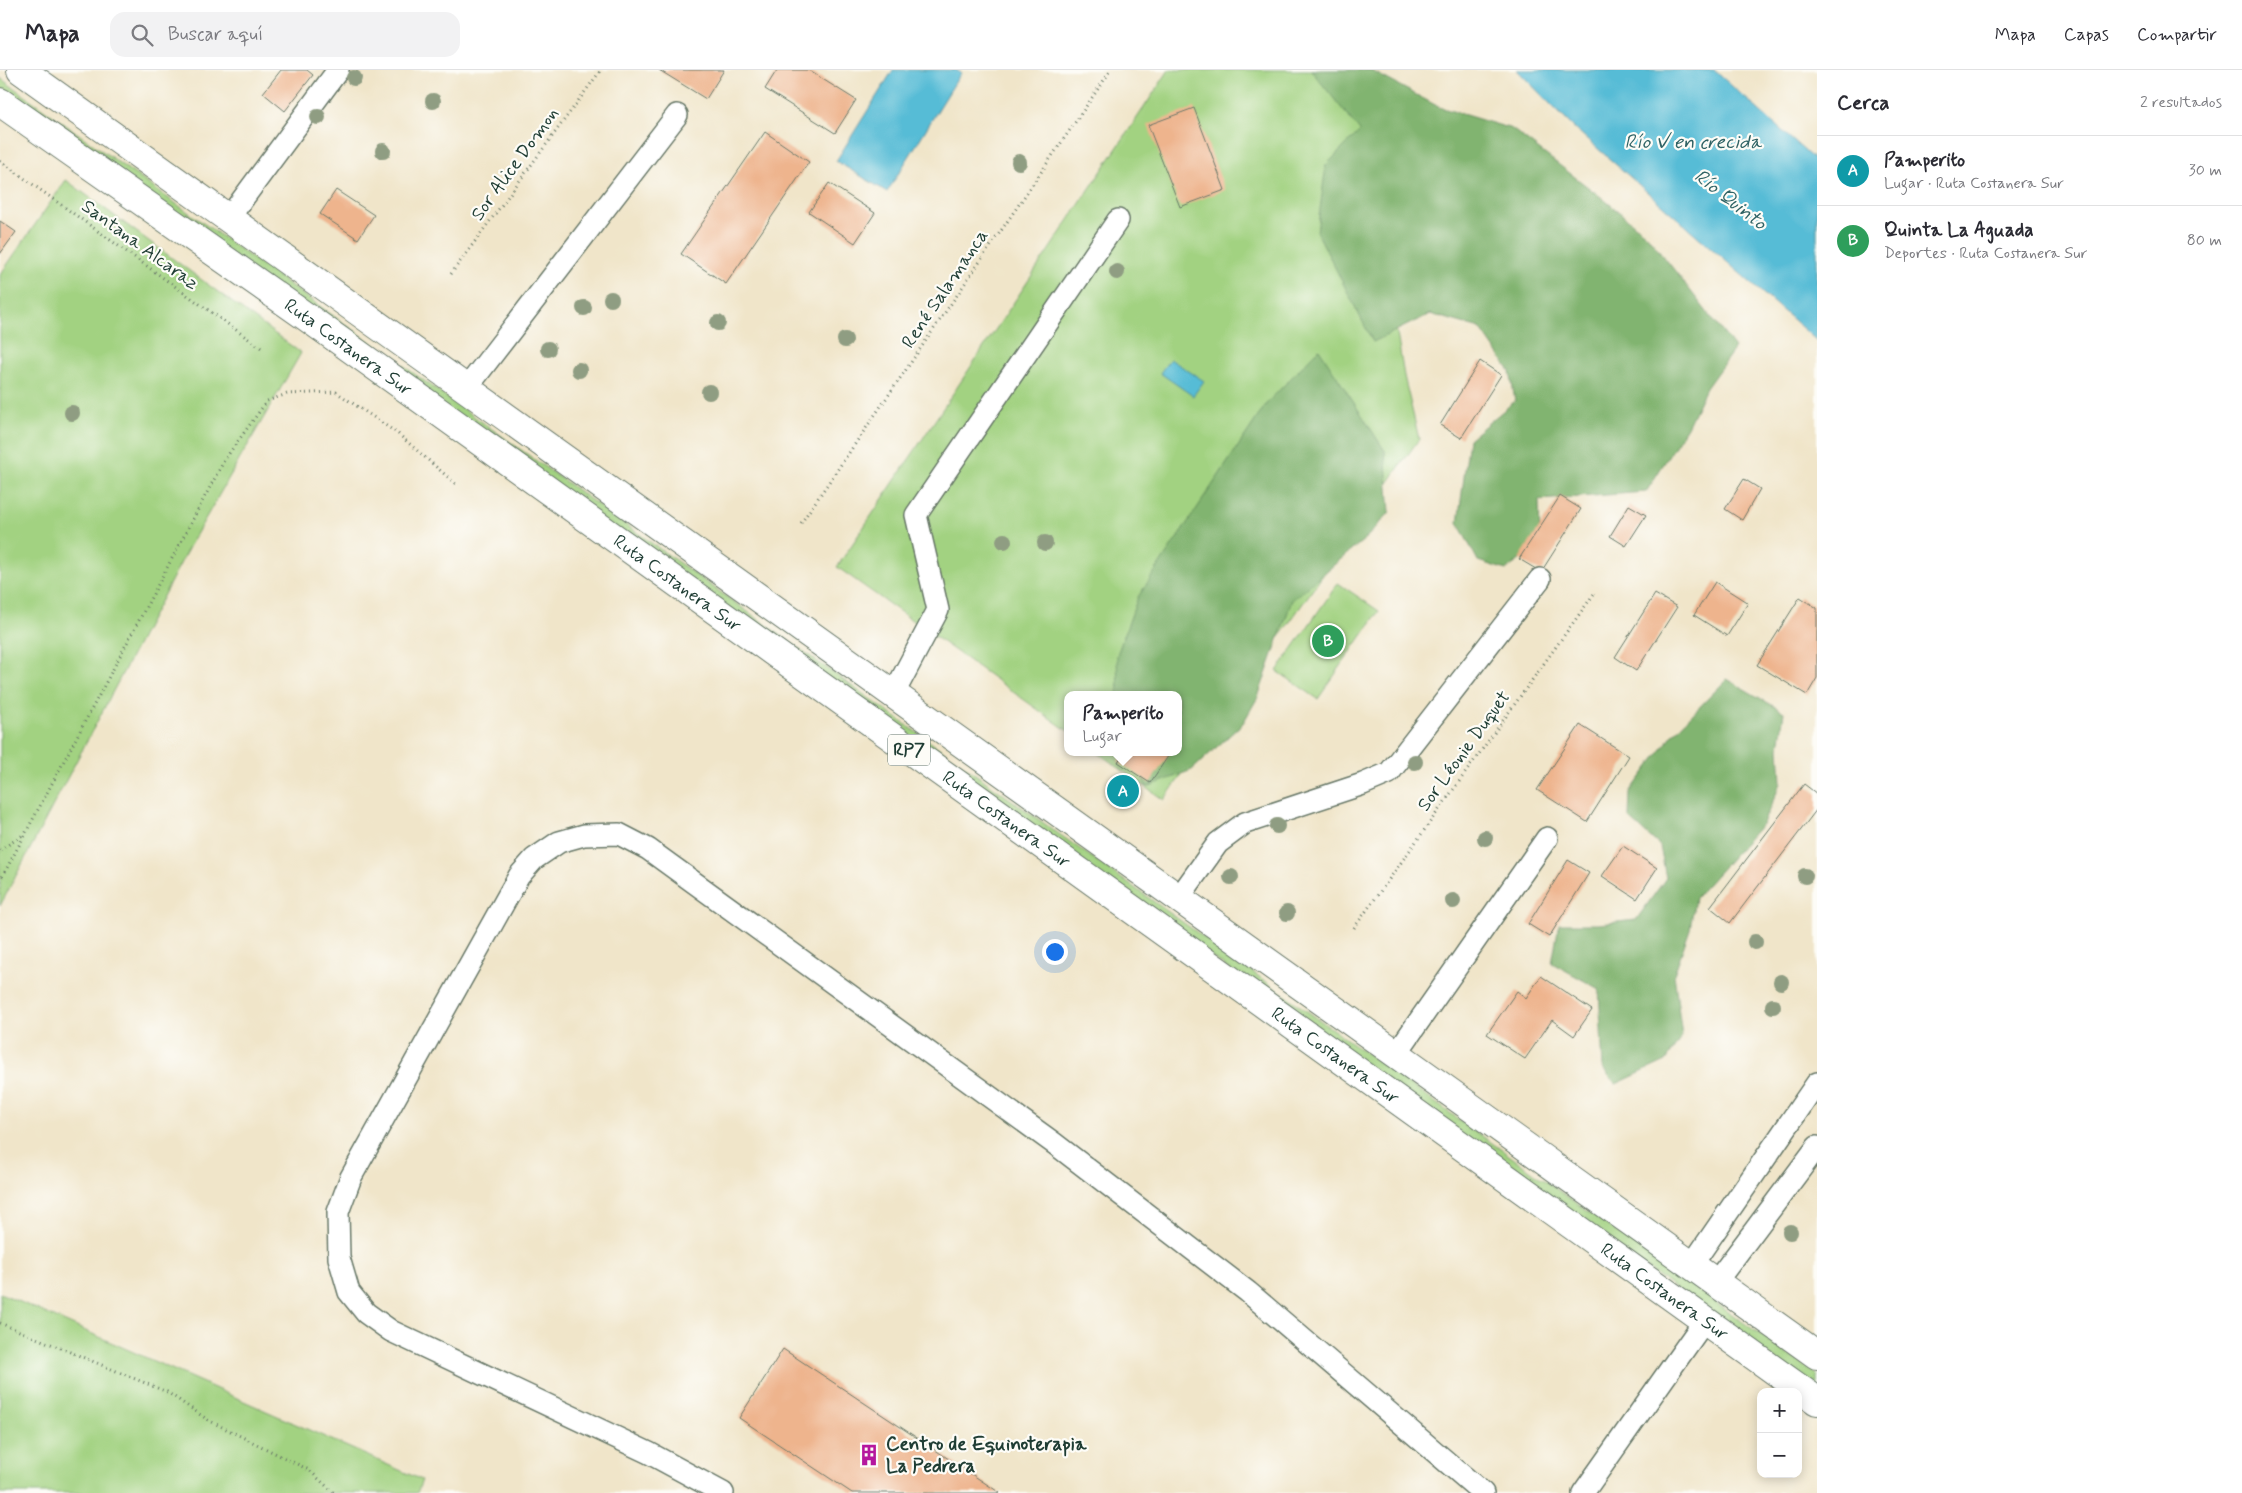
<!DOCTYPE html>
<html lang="es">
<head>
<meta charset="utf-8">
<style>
  body { margin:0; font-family:Mynerve,sans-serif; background:#f2f2f3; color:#2b2b33 }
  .controls { position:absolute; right:15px; bottom:15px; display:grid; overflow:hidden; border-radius:10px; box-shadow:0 2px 12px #0003 }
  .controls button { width:45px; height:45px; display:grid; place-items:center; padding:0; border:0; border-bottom:1px solid #e1e1e2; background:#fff; color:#2b2b33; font:25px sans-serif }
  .you { position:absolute; left:1054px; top:881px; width:18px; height:18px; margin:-12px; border:4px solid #fff; border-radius:50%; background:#1a73e8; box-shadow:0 0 0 8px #1a73e833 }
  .badge { display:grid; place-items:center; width:32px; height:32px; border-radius:50%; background:#0b8043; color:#fff; font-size:16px; font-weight:700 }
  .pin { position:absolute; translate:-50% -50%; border:2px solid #fff; box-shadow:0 1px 5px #0006 }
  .popup { position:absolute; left:1064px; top:621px; width:118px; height:65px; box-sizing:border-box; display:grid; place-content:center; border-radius:10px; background:#fff; filter:drop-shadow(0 1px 4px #0005); font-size:16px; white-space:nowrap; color:#7c7c81 }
  .popup b { font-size:19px; color:#2b2b33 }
  .popup::after { content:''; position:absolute; left:50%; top:100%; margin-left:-10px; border:10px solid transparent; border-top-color:#fff }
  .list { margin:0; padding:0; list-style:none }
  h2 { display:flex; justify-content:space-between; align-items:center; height:65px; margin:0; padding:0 20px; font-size:21px }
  h2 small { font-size:16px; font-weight:400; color:#7c7c81 }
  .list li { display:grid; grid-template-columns:32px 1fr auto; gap:15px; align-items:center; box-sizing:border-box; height:70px; padding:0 20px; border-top:1px solid #e1e1e2 }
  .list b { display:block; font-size:19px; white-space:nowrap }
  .list p { margin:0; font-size:16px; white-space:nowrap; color:#7c7c81 }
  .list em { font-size:16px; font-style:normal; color:#7c7c81 }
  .icon { flex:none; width:28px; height:28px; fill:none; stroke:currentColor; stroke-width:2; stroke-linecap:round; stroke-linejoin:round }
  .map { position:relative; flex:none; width:1817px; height:1423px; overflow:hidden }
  header { display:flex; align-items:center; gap:30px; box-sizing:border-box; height:70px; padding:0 25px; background:#fff; border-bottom:1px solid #e1e1e2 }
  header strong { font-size:24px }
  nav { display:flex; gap:28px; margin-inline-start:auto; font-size:18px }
  .search { width:350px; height:45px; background:#f2f2f3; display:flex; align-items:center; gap:12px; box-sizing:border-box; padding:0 18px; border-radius:15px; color:#7c7c81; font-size:19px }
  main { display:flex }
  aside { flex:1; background:#fff }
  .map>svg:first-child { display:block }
  .green { fill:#a2d281; stroke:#60885a }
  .forest { fill:#81b46f; stroke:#507852 }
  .water { fill:#57bcd6; stroke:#3b7c85 }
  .building { fill:#eeb48d }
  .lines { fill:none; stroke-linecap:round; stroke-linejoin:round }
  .lane-casing { stroke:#687868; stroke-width:24 }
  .primary-casing { stroke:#687868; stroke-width:30 }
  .path { stroke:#687868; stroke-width:3; stroke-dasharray:1 4; stroke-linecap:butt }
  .lane { stroke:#fff; stroke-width:21 }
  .primary { stroke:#fff; stroke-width:28 }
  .tree { fill:#8f9d82 }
  .labels { text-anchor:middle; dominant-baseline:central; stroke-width:4.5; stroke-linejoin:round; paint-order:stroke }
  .shield { fill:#fdfcf7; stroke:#62766e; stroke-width:1 }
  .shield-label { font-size:18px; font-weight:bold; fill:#1f3d34 }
  .street-label { font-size:19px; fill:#1f3d34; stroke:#fdfcf7 }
  .poi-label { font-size:19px; font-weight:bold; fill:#1f3d34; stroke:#fdfcf7; text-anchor:start }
  .water-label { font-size:20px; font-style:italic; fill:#306365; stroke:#fdfcf7 }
</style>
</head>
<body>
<header>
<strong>Mapa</strong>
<div class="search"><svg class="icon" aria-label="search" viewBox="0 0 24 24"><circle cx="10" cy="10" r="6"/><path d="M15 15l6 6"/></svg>Buscar aquí</div>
<nav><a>Mapa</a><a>Capas</a><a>Compartir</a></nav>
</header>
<main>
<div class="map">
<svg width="1817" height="1423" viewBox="0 0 1817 1423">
  <rect width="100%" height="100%" fill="#fdfcf7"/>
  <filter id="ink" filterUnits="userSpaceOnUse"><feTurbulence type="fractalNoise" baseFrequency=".02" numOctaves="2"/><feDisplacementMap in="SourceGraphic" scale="10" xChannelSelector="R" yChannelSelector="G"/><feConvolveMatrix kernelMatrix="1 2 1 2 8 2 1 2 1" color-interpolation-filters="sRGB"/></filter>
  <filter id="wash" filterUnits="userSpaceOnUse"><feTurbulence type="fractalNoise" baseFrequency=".0096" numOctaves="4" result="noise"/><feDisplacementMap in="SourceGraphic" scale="20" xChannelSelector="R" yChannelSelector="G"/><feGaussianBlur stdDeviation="1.12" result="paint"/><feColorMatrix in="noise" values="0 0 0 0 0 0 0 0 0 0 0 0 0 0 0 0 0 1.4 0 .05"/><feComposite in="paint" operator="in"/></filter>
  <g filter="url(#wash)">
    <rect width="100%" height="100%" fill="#f0e5c9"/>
    <g class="green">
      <polygon points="1169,0 1318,0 1358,27 1404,306 1419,369 1164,730 1097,682 1178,682 1178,625 1068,625 1068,661 837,497"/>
      <polygon points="0,8 1817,1305 1817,1320 0,21"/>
      <polygon points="66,110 301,283 189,477 0,836 0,205"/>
      <polygon points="1338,513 1379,541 1318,629 1277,601"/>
      <polygon points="0,1223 422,1410 417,1423 0,1423"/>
    </g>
    <g class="forest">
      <polygon points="1311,0 1370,0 1439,37 1512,59 1601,127 1647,165 1735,278 1706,318 1687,357 1646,422 1539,430 1540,475 1506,500 1478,491 1458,453 1469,369 1515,331 1510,301 1480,258 1430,244 1373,272 1317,162 1326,95 1360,61"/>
      <polygon points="1319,279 1385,381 1390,442 1365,469 1292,530 1258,627 1243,653 1192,700 1147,717 1128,682 1178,682 1178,625 1118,625 1117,585 1138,527 1267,333"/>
      <polygon points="1727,609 1784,642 1779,678 1781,713 1763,753 1695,828 1690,859 1674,904 1682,966 1666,991 1616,1014 1603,999 1599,919 1552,893 1559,854 1599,854 1636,850 1666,808 1660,776 1629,748 1630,722 1673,664"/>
    </g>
    <g class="water">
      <polygon points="893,0 956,0 961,3 887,122 836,91"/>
      <polygon points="1517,0 1714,0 1817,92 1817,271 1572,56"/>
      <polygon points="1170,289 1204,311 1193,326 1160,303"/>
    </g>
    <g id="blocks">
      <g class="building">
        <polygon points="281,0 307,0 313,5 285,41 263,23"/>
        <polygon points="659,0 724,0 706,29"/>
        <polygon points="777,0 808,0 856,30 835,63 765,19"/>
        <polygon points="1194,38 1225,120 1180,137 1148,55"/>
        <polygon points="765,62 809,92 726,214 681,184"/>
        <polygon points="829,113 875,143 855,173 809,142"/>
        <polygon points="336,120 374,145 358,169 320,144"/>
        <polygon points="0,151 16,162 0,184"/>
        <polygon points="1480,291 1501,305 1461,368 1440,355"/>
        <polygon points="1744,409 1760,419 1742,450 1725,439"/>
        <polygon points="1560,426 1581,439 1541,502 1519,489"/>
        <polygon points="1629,435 1646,445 1626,476 1610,466"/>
        <polygon points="1715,512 1748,533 1727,566 1694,545"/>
        <polygon points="1655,524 1677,537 1636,601 1615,587"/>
        <polygon points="1800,527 1817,538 1817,608 1807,625 1757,595"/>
        <polygon points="1580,655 1629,686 1587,752 1537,720"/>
        <polygon points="1124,682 1171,682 1150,713 1118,692"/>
        <polygon points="1804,714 1817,724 1817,739 1730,853 1710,837"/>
        <polygon points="1623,776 1657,798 1637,829 1602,806"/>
        <polygon points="1568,790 1589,803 1549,867 1528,854"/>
        <polygon points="1541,906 1592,940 1574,966 1552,950 1525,989 1487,964 1517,921 1526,928"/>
        <polygon points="783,1279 1000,1423 852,1423 739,1348"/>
      </g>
    </g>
  </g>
  <g filter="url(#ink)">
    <use href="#blocks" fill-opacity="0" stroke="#687868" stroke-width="1"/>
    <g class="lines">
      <g class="lane-casing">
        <g id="lane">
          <polyline points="228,149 338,0"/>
          <polyline points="466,319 677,45"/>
          <polyline points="893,625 938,540 916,445 1118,150"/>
          <polyline points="1178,829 1218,773 1245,753 1363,714 1389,703 1540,509"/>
          <polyline points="1396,984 1547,768"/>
          <polyline points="1691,1196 1817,1013"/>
          <polyline points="1716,1212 1817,1077"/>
          <polyline points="723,1423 649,1383 391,1261 366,1243 349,1222 339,1188 338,1142 351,1107 519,806 534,789 559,772 584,765 619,764 648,779 1055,1074 1248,1222 1483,1423"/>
          <polyline points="1583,1423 1705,1250"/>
        </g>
      </g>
      <g class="primary-casing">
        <g id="primary">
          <polyline points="21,0 1817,1285"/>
          <path id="s1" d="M0,32L308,248L1817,1331"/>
        </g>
      </g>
      <g class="path">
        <polyline points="0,91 264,280"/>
        <polyline points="451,204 601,0"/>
        <polyline points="801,453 1111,0"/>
        <polyline points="0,780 23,765"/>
        <polyline points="0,811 225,389 267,331 287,324 336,322 397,363 457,415"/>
        <polyline points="1354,858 1596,521"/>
        <polyline points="0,1253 167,1322 208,1350 309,1400 334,1423"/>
      </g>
      <use href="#lane" class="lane"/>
      <use href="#primary" class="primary"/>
    </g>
    <g class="tree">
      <circle cx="354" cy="8" r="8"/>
      <circle cx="433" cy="31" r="8"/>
      <circle cx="318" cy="47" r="8"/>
      <circle cx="383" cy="81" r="8"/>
      <circle cx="1019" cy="92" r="8"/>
      <circle cx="1117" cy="202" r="8"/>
      <circle cx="611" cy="229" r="8"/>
      <circle cx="584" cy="238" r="8"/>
      <circle cx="718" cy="253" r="8"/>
      <circle cx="845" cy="270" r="8"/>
      <circle cx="548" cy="279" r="8"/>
      <circle cx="579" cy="300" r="8"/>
      <circle cx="709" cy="322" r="8"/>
      <circle cx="72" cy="343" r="8"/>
      <circle cx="1004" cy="471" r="8"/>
      <circle cx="1045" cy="473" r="8"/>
      <circle cx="1415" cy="692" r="8"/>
      <circle cx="1277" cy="756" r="8"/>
      <circle cx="1485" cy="768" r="8"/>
      <circle cx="1805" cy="806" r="8"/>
      <circle cx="1231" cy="807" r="8"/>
      <circle cx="1453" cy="831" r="8"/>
      <circle cx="1287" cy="843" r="8"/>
      <circle cx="1755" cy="872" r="8"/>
      <circle cx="1781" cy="912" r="8"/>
      <circle cx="1773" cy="936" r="8"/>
      <circle cx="1790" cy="1162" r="8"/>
    </g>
  </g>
  <defs>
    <g id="building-bare" transform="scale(1.725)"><path d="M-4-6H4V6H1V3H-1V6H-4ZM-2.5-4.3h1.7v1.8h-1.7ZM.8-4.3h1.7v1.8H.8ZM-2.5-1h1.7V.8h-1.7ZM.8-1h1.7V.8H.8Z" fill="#b5179e" stroke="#fdfcf7" stroke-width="2.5" paint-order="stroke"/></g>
  </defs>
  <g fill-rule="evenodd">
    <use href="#building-bare" x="869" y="1385"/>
  </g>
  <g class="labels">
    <rect class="shield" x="888" y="664.5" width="42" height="31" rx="4"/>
    <g class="shield-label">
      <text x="909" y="680">RP7</text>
    </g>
    <g class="street-label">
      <text transform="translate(515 94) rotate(-54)">Sor Alice Domon</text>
      <text transform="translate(140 175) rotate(36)">Santana Alcaraz</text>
      <text transform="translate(945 219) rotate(-56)">René Salamanca</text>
      <text stroke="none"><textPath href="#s1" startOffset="426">Ruta Costanera Sur</textPath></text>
      <text stroke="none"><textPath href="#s1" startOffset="831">Ruta Costanera Sur</textPath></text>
      <text transform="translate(1464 681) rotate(-54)">Sor Léonie Duquet</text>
      <text stroke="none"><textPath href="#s1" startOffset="1236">Ruta Costanera Sur</textPath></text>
      <text stroke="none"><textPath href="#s1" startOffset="1641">Ruta Costanera Sur</textPath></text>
      <text stroke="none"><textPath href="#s1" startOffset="2046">Ruta Costanera Sur</textPath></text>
    </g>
    <g class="poi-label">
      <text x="886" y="1374">Centro de Equinoterapia<tspan x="886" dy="22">La Pedrera</tspan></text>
    </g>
    <g class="water-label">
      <text x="1693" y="72">Río V en crecida</text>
      <text transform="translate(1730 130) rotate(38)">Río Quinto</text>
    </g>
  </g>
</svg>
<div class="controls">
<button>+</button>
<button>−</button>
</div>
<div class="you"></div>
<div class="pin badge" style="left:1123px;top:721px;background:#0f9aa8">A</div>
<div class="popup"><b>Pamperito</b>Lugar</div>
<div class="pin badge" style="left:1328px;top:571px;background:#2e9e5b">B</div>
</div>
<aside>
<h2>Cerca<small>2 resultados</small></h2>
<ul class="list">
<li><span class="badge" style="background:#0f9aa8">A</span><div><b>Pamperito</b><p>Lugar · Ruta Costanera Sur</p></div><em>30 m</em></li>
<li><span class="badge" style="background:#2e9e5b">B</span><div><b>Quinta La Aguada</b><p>Deportes · Ruta Costanera Sur</p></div><em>80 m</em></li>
</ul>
</aside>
</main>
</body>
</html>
